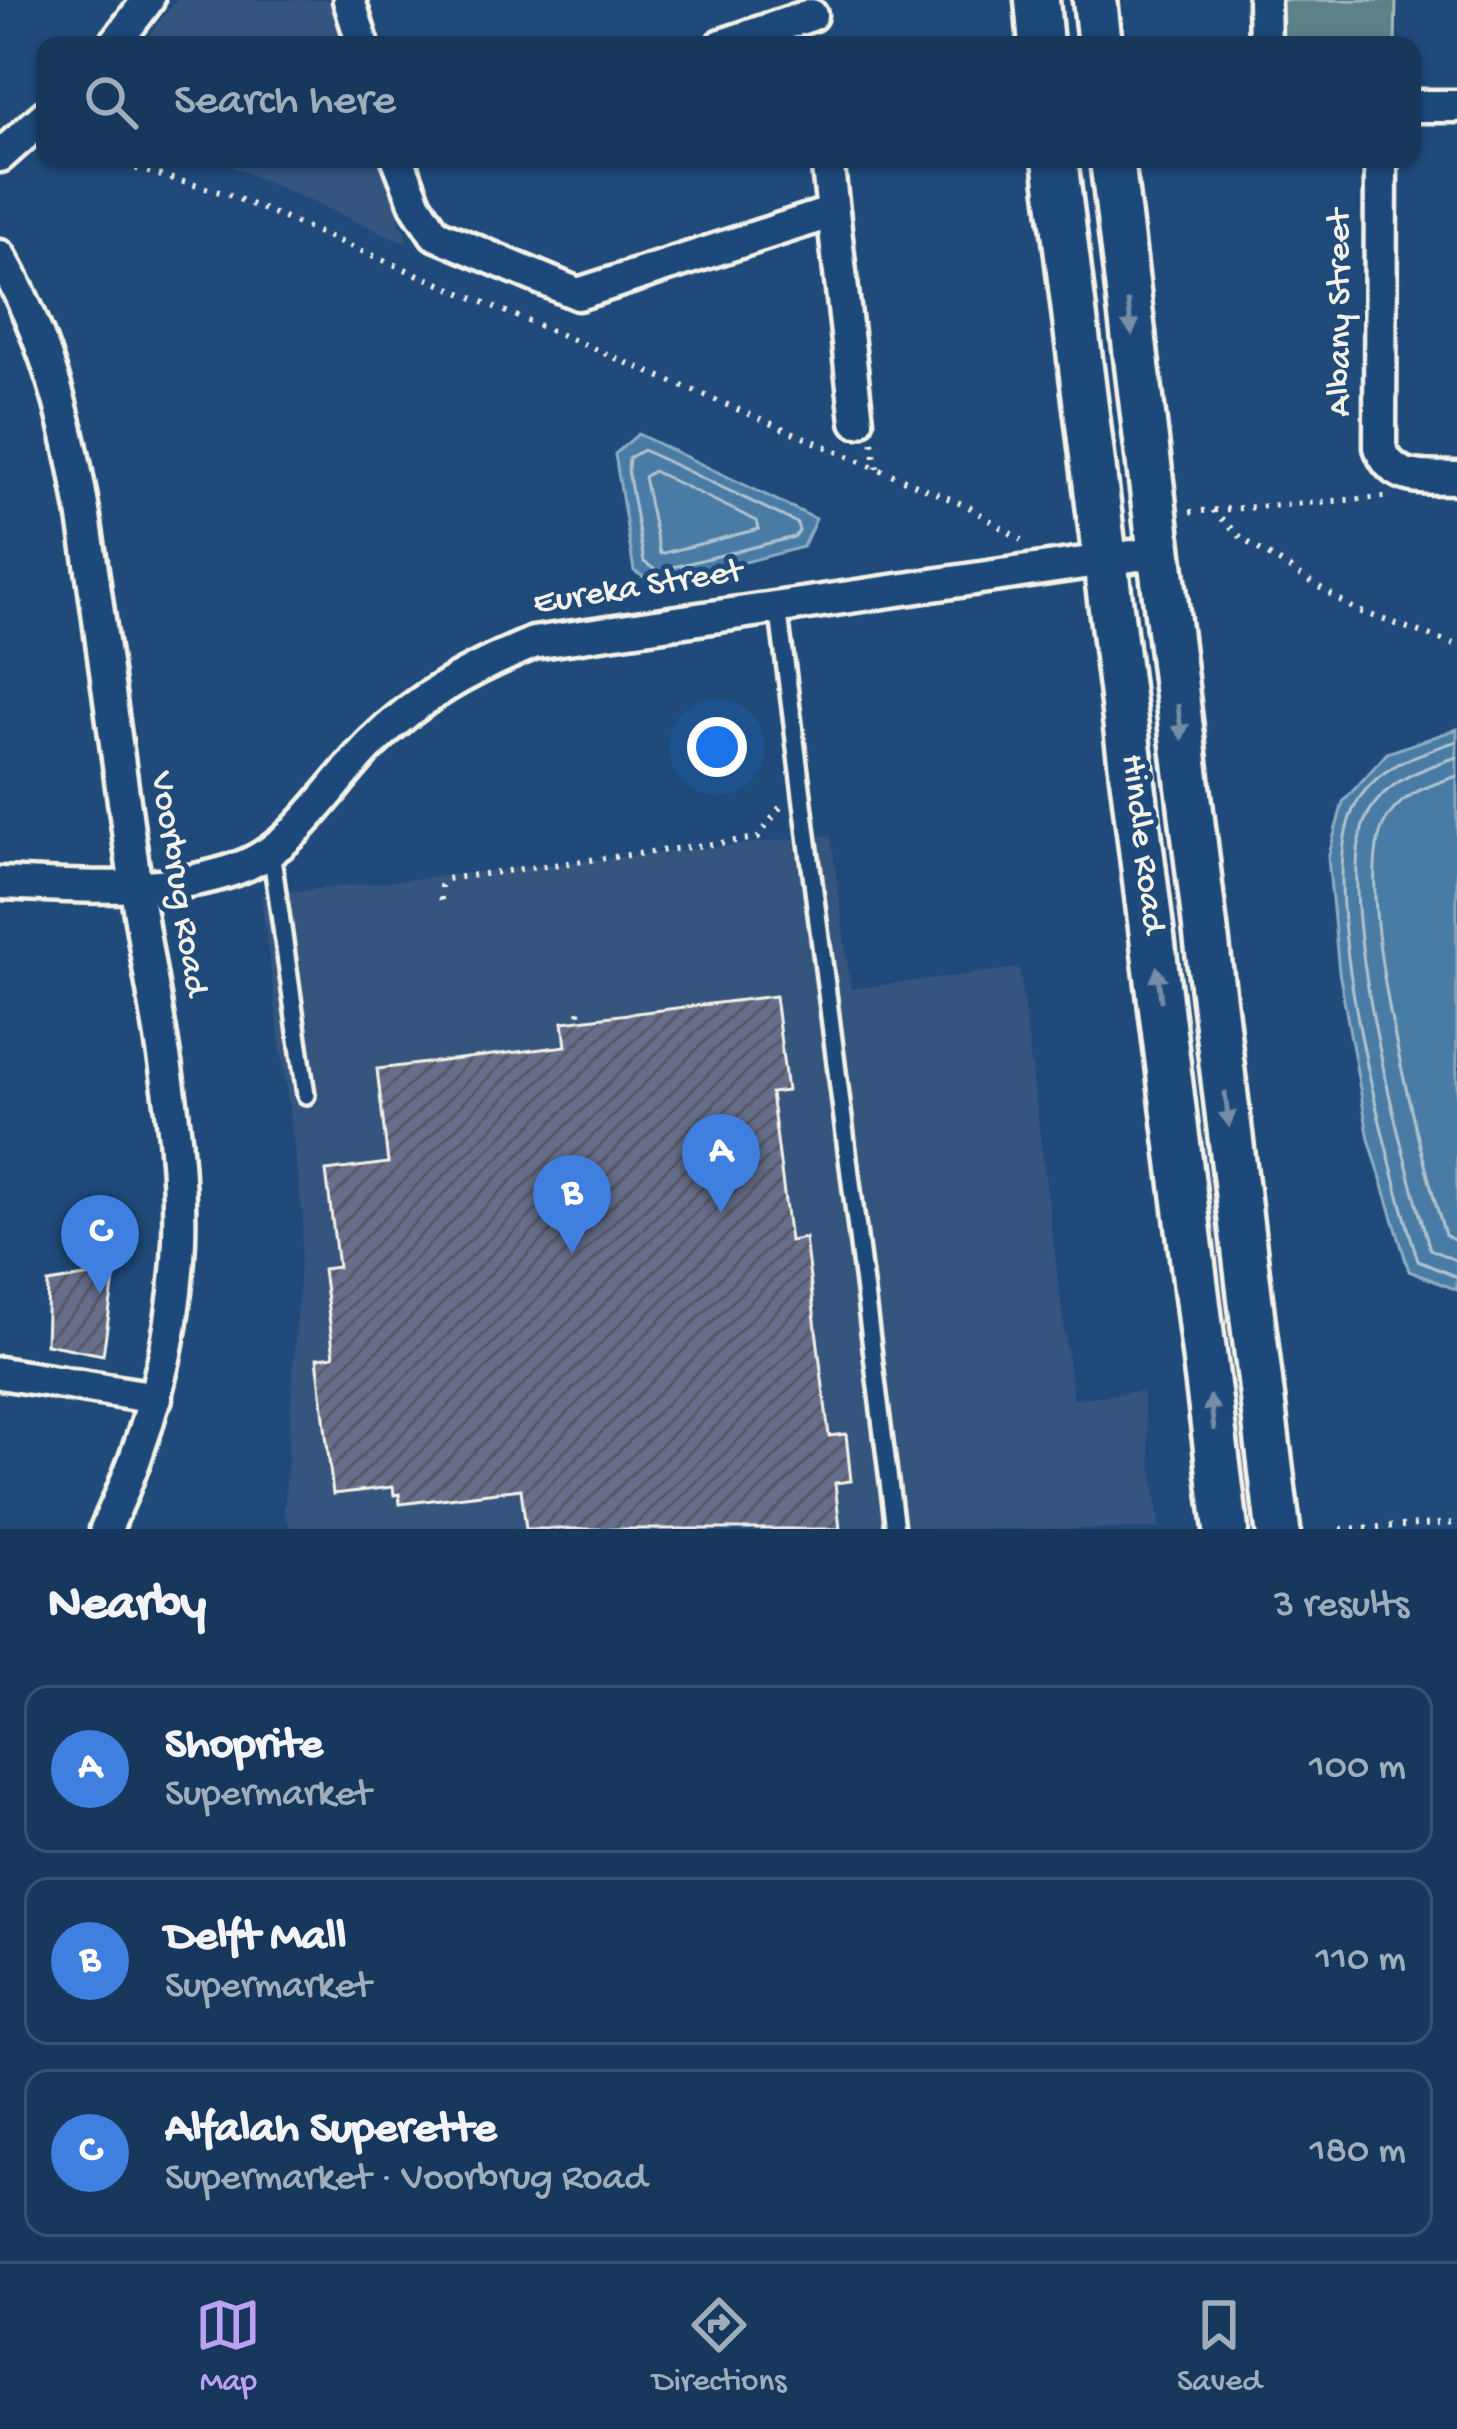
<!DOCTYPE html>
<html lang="en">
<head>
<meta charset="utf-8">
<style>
  body { margin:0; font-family:"Gochi Hand",sans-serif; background:#203f62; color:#f1f3f6 }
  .you { position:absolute; left:717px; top:747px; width:42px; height:42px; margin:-30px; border:9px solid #fff; border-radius:50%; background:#1a73e8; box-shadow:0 0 0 18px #1a73e833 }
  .badge { display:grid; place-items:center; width:78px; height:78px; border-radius:50%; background:#bca0f2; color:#fff; font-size:39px; font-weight:700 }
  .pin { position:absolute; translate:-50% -99px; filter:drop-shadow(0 3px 6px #0008) }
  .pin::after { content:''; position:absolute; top:63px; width:42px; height:36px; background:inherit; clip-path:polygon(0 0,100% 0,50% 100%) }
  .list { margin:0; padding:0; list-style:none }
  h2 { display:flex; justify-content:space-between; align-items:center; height:156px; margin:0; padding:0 48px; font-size:51px }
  h2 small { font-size:39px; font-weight:400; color:#9eacbb }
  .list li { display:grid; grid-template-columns:78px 1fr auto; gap:36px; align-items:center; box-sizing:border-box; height:168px; margin:0 24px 24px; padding:0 24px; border:3px solid #365272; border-radius:24px }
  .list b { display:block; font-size:45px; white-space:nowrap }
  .list p { margin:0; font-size:39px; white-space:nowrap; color:#9eacbb }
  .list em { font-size:39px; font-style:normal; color:#9eacbb }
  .icon { flex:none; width:66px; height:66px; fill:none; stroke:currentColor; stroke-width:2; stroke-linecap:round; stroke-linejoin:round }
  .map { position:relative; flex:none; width:1457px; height:1529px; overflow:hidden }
  .search { position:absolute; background:#17385c; box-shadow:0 3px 9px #0004; left:36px; right:36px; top:36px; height:132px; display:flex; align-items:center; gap:30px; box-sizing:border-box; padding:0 42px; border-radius:24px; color:#9eacbb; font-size:45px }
  .sheet { height:732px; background:#17385c }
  nav { display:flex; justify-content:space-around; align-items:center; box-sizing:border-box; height:168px; border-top:3px solid #365272; background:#17385c; font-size:33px; color:#9eacbb }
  nav a { display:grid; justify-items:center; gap:6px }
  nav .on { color:#bca0f2 }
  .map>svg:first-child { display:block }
  .built { fill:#34557f }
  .green { fill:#5c8186; stroke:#a8b9b7; stroke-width:3 }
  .water { fill:#487ca5; stroke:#8dabc0; stroke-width:3 }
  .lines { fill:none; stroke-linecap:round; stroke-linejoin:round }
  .shore { stroke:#afc2cd; stroke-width:3 }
  .building { fill:url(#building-hatch); stroke:#f4f1e8; stroke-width:3 }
  .lane-casing { stroke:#f4f1e8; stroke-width:24 }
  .street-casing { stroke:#f4f1e8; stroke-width:39 }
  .secondary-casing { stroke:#f4f1e8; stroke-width:51 }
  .path { stroke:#f4f1e8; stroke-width:6; stroke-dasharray:3 9; stroke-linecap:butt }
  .lane { stroke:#1f4a7a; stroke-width:15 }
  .street { stroke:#1f4a7a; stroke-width:30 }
  .secondary { stroke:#1f4a7a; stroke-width:42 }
  .oneway { fill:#748da6 }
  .labels { text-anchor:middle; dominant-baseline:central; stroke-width:10; stroke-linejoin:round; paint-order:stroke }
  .street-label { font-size:36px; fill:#f4f1e8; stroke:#1f4a7a }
</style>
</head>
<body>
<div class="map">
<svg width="1457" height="1529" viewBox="0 0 1457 1529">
  <defs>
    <pattern id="building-hatch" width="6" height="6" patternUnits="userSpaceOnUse" patternTransform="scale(3)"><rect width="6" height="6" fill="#666e8a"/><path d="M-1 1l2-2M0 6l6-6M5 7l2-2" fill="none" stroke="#565965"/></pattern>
  </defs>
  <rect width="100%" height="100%" fill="#1f4a7a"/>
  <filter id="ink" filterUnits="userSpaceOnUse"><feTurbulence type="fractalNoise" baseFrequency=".00833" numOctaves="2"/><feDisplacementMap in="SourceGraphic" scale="24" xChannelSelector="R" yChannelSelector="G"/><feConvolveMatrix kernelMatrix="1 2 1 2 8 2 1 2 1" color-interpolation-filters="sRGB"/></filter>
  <g filter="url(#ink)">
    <g class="built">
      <polygon points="177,0 328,0 343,45 140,45"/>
      <polygon points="215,159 380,159 408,244"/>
      <polygon points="831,835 851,989 1019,968 1073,1399 1142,1391 1160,1529 291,1529 284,1515 303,1218 261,895"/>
    </g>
    <polygon class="green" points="1275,0 1396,0 1395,45 1276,45"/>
    <g class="water">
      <polygon points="638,434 816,519 803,547 657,585 634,571 615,454"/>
      <polygon points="1457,729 1457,1290 1409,1271 1369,1139 1339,972 1328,858 1343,802 1387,753"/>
    </g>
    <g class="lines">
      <g class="shore">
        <polygon points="643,450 797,523 799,531 794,537 657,571 644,562 628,470 629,458"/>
        <polygon points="653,471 757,521 759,529 660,554 644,477"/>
        <path d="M1457,741C1416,755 1373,767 1353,810C1314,893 1390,1169 1418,1261L1457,1277"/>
        <path d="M1457,757C1422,769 1386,780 1367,816C1330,887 1405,1167 1430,1249L1457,1261"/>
        <path d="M1457,776C1428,786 1397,795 1383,826C1351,895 1421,1157 1445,1235L1457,1242"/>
      </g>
    </g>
    <g class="building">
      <polygon points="775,996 787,1091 771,1093 790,1241 805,1238 829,1436 846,1434 851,1481 835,1483 840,1529 526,1529 521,1489 400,1504 399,1494 394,1495 393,1487 333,1494 317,1358 334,1356 323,1269 338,1267 326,1171 388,1163 377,1069 566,1046 563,1022"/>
      <polygon points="115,1272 103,1355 46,1344 48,1283"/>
    </g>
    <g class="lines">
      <g class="lane-casing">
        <g id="lane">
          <polyline points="778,606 895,1529"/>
          <polyline points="271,851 306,1095"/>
        </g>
      </g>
      <g class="street-casing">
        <g id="street">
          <polyline points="349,0 363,45"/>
          <polyline points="1264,0 1265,45"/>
          <polyline points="114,45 148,0"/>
          <polyline points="722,45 811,15"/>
          <polyline points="1412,106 1457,106"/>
          <polyline points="0,156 45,116"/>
          <polyline points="398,159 416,205 435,234 578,294 833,212"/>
          <polyline points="827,159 857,421"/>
          <path d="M1381,159L1380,447C1392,483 1425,477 1457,478"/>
          <path d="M0,256C65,371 80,484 98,612C110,702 123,792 135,881C152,1001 183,1120 179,1241C175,1343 149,1437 106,1529"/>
          <path d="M0,883C78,886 172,896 246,865C298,843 332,783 371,744C419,696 471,669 533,643L1159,552"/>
          <polyline points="0,1373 156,1398"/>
        </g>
      </g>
      <g class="secondary-casing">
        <g id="secondary">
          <polyline points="1037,0 1041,45"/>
          <polyline points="1095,0 1100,45"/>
          <polyline points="1055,159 1226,1529"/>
          <polyline points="1112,159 1278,1529"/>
        </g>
      </g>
      <g class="path">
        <polyline points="101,159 227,194 969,507 1021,540"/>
        <polyline points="872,442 877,468"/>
        <polyline points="1213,510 1244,540 1356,610 1457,645"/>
        <polyline points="1190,512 1386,497"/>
        <polyline points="441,900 441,886 446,879 758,838 781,806"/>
        <polyline points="579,1011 581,1023"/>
        <polyline points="1341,1529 1457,1523"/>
      </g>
      <use href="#lane" class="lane"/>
      <use href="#street" class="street"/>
      <use href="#secondary" class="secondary"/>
    </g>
    <defs><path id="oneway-solid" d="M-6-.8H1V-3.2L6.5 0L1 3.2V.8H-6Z" transform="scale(3)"/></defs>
    <g class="oneway">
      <use href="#oneway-solid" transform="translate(1130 318) rotate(83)"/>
      <use href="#oneway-solid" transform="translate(1180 722) rotate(83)"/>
      <use href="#oneway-solid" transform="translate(1159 984) rotate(-97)"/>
      <use href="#oneway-solid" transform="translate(1227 1109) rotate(83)"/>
      <use href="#oneway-solid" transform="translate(1212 1413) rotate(-97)"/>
    </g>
  </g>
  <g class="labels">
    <g class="street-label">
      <text transform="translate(1341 313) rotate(-90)">Albany Street</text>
      <text transform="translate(638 589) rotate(-9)">Eureka Street</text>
      <text transform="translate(1141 844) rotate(83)">Hindle Road</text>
      <text transform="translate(177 884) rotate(81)">Voorbrug Road</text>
    </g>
  </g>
</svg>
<div class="you"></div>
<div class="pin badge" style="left:721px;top:1213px;background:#3f7fe0">A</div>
<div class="pin badge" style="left:572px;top:1254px;background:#3f7fe0">B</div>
<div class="pin badge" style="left:100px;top:1294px;background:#3f7fe0">C</div>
<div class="search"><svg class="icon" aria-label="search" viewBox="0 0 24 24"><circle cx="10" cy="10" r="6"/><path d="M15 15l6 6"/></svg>Search here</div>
</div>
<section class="sheet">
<h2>Nearby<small>3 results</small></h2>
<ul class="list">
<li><span class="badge" style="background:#3f7fe0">A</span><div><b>Shoprite</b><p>Supermarket</p></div><em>100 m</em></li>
<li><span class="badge" style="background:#3f7fe0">B</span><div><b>Delft Mall</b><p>Supermarket</p></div><em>110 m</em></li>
<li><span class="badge" style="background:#3f7fe0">C</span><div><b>Alfalah Superette</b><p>Supermarket · Voorbrug Road</p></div><em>180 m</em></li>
</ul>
</section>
<nav>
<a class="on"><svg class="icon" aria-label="map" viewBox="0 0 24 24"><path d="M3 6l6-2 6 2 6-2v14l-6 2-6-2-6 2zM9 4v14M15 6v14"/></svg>Map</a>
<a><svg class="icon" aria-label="directions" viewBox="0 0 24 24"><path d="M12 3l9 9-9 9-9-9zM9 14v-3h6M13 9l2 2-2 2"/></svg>Directions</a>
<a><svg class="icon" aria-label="saved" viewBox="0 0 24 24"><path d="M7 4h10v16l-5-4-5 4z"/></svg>Saved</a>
</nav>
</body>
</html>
